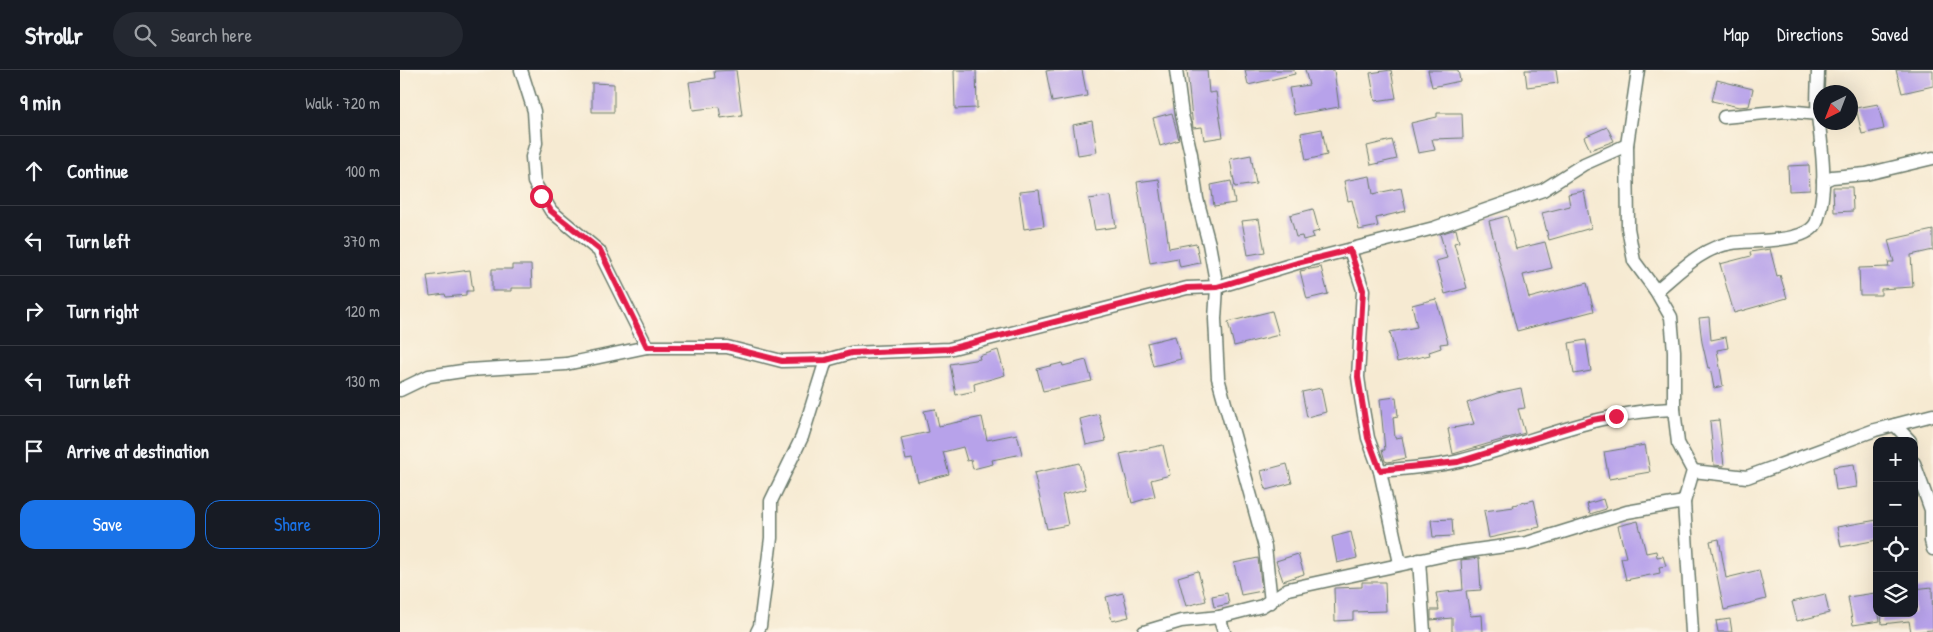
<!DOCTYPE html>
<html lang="en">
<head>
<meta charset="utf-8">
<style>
  body { margin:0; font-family:"Patrick Hand",sans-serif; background:#242831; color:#f1f3f6 }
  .controls { position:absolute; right:15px; bottom:15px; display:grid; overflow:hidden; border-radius:10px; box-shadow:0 5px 20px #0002 }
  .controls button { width:45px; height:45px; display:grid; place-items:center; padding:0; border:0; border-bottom:1px solid #363941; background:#171b24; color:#f1f3f6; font:25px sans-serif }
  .compass { position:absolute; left:1413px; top:15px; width:45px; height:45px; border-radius:50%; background:#171b24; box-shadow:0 5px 20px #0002; rotate:222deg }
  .stop { position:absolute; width:15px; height:15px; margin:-11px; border:4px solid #e11d48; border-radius:50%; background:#fff }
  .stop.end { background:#e11d48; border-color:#fff; box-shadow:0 1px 5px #0008 }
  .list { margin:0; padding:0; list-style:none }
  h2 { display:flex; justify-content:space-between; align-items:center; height:65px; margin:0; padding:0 20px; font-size:21px }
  h2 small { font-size:16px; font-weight:400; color:#9ea1a6 }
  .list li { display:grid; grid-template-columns:32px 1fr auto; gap:15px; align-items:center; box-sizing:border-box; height:70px; padding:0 20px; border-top:1px solid #363941 }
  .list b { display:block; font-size:19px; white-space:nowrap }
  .list em { font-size:16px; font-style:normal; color:#9ea1a6 }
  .actions { display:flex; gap:10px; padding:15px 20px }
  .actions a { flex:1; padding:11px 0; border:1px solid #1a73e8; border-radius:15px; text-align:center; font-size:18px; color:#1a73e8 }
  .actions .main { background:#1a73e8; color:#fff }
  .icon { flex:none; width:28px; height:28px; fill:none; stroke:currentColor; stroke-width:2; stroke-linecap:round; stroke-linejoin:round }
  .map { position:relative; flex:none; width:1533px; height:562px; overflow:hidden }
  header { display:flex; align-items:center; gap:30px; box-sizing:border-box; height:70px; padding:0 25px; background:#171b24; border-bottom:1px solid #363941 }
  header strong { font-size:24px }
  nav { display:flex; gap:28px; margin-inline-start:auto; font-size:18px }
  .search { width:350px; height:45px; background:#242831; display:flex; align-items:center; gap:12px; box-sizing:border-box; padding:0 18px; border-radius:28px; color:#9ea1a6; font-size:19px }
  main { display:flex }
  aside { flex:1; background:#171b24 }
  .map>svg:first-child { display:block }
  .building { fill:#b7a2ea }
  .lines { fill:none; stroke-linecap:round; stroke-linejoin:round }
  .minor-casing { stroke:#6a7a6b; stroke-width:15 }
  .minor { stroke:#fff; stroke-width:12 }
  .route { stroke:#e11d48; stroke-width:6 }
</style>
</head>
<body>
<header>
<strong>Strollr</strong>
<div class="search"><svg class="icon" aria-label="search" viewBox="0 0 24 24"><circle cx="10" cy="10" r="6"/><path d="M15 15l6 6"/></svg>Search here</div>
<nav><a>Map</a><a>Directions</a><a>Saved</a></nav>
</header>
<main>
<aside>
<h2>9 min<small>Walk · 720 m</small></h2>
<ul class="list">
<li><svg class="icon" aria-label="ahead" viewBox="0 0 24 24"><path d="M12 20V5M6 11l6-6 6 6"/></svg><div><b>Continue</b></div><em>100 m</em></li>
<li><svg class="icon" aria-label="left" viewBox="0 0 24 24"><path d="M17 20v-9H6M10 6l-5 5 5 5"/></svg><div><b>Turn left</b></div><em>370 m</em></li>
<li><svg class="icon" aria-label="right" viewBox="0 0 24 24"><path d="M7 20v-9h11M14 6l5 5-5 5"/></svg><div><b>Turn right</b></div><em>120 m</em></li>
<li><svg class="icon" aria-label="left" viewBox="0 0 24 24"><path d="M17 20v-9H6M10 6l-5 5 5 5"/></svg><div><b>Turn left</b></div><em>130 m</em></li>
<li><svg class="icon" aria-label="arrive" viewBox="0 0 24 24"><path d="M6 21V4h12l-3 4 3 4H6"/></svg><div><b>Arrive at destination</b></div></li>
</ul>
<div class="actions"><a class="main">Save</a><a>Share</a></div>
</aside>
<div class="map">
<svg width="1533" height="562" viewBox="0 0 1533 562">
  <rect width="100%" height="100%" fill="#fcf5e5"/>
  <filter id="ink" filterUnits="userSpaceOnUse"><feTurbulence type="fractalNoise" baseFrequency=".02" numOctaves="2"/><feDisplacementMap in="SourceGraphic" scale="10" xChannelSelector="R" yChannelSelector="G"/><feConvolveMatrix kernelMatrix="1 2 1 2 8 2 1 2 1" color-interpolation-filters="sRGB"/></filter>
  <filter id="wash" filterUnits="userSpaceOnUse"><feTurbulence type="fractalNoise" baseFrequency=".0096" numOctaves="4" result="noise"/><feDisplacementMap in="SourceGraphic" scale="20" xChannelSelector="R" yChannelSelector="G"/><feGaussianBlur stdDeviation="1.12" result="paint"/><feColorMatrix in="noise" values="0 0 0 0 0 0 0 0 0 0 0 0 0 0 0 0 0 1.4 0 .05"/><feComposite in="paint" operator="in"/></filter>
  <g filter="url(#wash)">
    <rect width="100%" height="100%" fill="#f6ead2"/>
    <g id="blocks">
      <g class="building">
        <polygon points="336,0 342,45 321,48 319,37 293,40 289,12 315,8 314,1"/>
        <polygon points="554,0 576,0 577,38 555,39"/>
        <polygon points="652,0 682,0 687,26 652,32 646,1"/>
        <polygon points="787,0 807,0 809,23 816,22 823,67 804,70 802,57 793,58"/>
        <polygon points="845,0 894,0 895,4 848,15"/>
        <polygon points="905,0 934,0 939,37 894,45 889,18 909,15"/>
        <polygon points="991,0 996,28 975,31 970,3"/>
        <polygon points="1028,0 1058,0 1060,11 1032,17"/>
        <polygon points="1125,0 1156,0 1158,13 1127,17"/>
        <polygon points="1496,0 1533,0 1533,16 1502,23"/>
        <polygon points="1317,10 1353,19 1349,36 1339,37 1312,31"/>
        <polygon points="192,13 214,14 214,42 192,42"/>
        <polygon points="1478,34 1484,59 1462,64 1456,38"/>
        <polygon points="772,43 779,70 760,76 753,48"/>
        <polygon points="1037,43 1062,43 1063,68 1032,69 1035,80 1018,83 1011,53 1037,47"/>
        <polygon points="692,51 697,82 678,85 673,55"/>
        <polygon points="1207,57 1214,71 1190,80 1184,67"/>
        <polygon points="922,59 927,85 906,90 901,63"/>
        <polygon points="992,70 997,89 971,95 967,76"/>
        <polygon points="851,85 856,114 835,117 830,89"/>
        <polygon points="1409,95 1410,120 1389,121 1388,96"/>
        <polygon points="970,106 973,124 1001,118 1006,141 976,148 978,156 959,160 952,130 948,131 944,111"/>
        <polygon points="759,109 769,178 796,173 800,193 780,197 778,188 750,193 737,112"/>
        <polygon points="831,111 835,133 814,136 811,115"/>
        <polygon points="1433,117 1452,117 1453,141 1434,142"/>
        <polygon points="639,120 644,156 624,159 619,122"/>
        <polygon points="1184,121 1191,158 1149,170 1142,143 1170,136 1168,124"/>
        <polygon points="711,126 716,157 695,160 689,129"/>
        <polygon points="913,139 919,161 912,163 914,167 903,170 902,166 896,167 890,145"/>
        <polygon points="1107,146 1116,179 1145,172 1152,198 1123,205 1129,228 1187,213 1194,241 1117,261 1089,151"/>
        <polygon points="859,149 865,182 848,185 842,151"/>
        <polygon points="1056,159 1059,172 1054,173 1067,218 1045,224 1036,191 1047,188 1040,164"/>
        <polygon points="1533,160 1533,180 1511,185 1513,217 1481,219 1481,225 1460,225 1459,198 1489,197 1488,192 1494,192 1488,170"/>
        <polygon points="1370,179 1377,206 1380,205 1387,228 1334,243 1320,194 1351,186 1350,182"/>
        <polygon points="112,195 131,195 132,218 111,218 111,221 92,221 92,199 112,199"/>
        <polygon points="921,197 928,224 907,229 900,201"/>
        <polygon points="70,200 73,221 66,221 66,225 46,227 45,224 30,226 27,206"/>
        <polygon points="1036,229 1048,273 1040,274 1041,278 1029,282 1030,285 997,292 990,262 1017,257 1012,235"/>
        <polygon points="872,241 879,265 834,276 828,252"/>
        <polygon points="1309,247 1311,270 1326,267 1328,278 1317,280 1323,316 1314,318 1310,297 1308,298 1302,272 1299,248"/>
        <polygon points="775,266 781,289 753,296 747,273"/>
        <polygon points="1186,270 1191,301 1174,304 1169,273"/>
        <polygon points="598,280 605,305 574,314 575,321 556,325 550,294 580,289 579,286"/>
        <polygon points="686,290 692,311 643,321 637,299 662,293 663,296"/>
        <polygon points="921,318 926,342 907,347 902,322"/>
        <polygon points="1121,318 1125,338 1118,339 1125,363 1053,384 1048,359 1074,354 1067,333 1097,323"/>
        <polygon points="996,327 998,346 993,347 995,368 1002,367 1006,388 988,392 985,391 982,380 985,380 980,329"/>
        <polygon points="535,339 539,356 582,347 587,370 617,364 622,384 592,390 593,394 573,399 571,390 567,391 563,377 543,382 549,404 518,412 512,389 506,390 501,368 529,362 524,341"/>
        <polygon points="699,344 706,371 686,375 680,349"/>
        <polygon points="1319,350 1324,396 1314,395 1310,351"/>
        <polygon points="763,375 770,405 751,410 755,426 732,433 720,384"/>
        <polygon points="1245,375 1250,402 1209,409 1204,382"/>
        <polygon points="679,393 686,419 662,425 668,455 647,459 634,403"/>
        <polygon points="887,394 892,413 866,420 861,401"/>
        <polygon points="1454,394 1457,417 1436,420 1433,397"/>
        <polygon points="1203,429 1206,439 1190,444 1187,434"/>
        <polygon points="1134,430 1140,457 1089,468 1084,441 1114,437 1113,435"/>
        <polygon points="1052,449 1053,466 1033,467 1031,450"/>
        <polygon points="1477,450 1477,470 1441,477 1437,457"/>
        <polygon points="1238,451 1246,483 1256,481 1257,487 1263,486 1266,496 1259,497 1260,503 1226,510 1221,488 1226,487 1218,456"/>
        <polygon points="951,462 957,488 937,493 932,467"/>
        <polygon points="1319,469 1326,508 1359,500 1366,529 1324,540 1310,471"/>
        <polygon points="898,484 904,504 883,511 876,491"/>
        <polygon points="858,488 862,521 841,525 834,493"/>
        <polygon points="1079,488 1081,520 1066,521 1070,546 1082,545 1083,562 1052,562 1052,548 1031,550 1031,540 1039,540 1036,523 1063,520 1061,490"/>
        <polygon points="798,501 806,531 786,536 778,507"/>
        <polygon points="962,512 985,512 986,541 953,542 953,550 935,551 934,518 962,517"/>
        <polygon points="1532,517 1533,560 1511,562 1509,551 1482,554 1481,543 1514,543 1514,519"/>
        <polygon points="723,523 729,547 712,551 706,527"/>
        <polygon points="827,523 829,534 814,537 812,526"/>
        <polygon points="1475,523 1480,551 1453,555 1448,527"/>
        <polygon points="1425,524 1429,543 1397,551 1392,532"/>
        <polygon points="1330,549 1332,562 1318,562 1316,551"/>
      </g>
    </g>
  </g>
  <g filter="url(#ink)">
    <use href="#blocks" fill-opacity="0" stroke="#6a7a6b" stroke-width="1"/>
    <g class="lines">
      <g class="minor-casing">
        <g id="minor">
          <polyline points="121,0 134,41 136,73 132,87 134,112 151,141 199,181 247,277"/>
          <polyline points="776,0 782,45 791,84 797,129 809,174 817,217 815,249 818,308 865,477 871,532"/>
          <polyline points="1238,0 1227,75 1228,158 1234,191 1256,221 1271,247 1274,281 1274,339 1278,373 1293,401 1284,432 1292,562"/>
          <polyline points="1324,47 1386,41 1418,44"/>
          <polyline points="1423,111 1432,107 1466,104 1533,88"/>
          <polyline points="950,180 963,220 958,307 961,328 968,368 980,401 1000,493"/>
          <path d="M1256,221C1278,203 1302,177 1332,173C1351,170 1409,174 1417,151C1428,117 1422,81 1418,46C1416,31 1418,15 1418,0"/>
          <polyline points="0,320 29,306 69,300 166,294 247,277 327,277 382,291 426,290 451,283 549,279 787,218 817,217 897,193 1034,158 1143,120 1184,94 1227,75"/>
          <polyline points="1495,355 1510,371"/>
          <polyline points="1514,393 1531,440 1531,471 1533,479"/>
          <path d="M980,401C1006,398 1034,397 1059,391C1132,373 1198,341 1274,339"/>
          <polyline points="1293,401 1347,407 1475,360 1533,345"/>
          <polyline points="1019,490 1024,562"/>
          <polyline points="819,547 824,562"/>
          <polyline points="357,562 360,556 371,468 371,431 402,367 426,290"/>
          <polyline points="744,562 781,551 819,547 862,536 888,519 1054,483 1127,473 1227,442 1284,432"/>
        </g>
      </g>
      <use href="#minor" class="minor"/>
    </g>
  </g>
  <g class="lines" filter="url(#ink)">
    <polyline class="route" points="141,126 151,141 200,180 247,277 327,277 382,291 426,290 451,283 549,279 787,218 817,217 897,193 950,180 963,220 958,307 968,368 980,400 1058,392 1192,350 1216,346"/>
  </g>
</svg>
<div class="controls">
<button>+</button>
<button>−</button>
<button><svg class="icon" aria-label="locate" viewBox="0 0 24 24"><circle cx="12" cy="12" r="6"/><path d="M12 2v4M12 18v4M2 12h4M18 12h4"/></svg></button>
<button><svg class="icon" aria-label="layers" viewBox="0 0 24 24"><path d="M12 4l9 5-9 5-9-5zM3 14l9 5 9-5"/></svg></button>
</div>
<svg class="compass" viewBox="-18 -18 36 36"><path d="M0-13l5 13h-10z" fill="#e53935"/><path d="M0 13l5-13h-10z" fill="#9ea1a6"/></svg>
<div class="stop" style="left:141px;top:126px"></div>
<div class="stop end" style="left:1216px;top:346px"></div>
</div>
</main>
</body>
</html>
